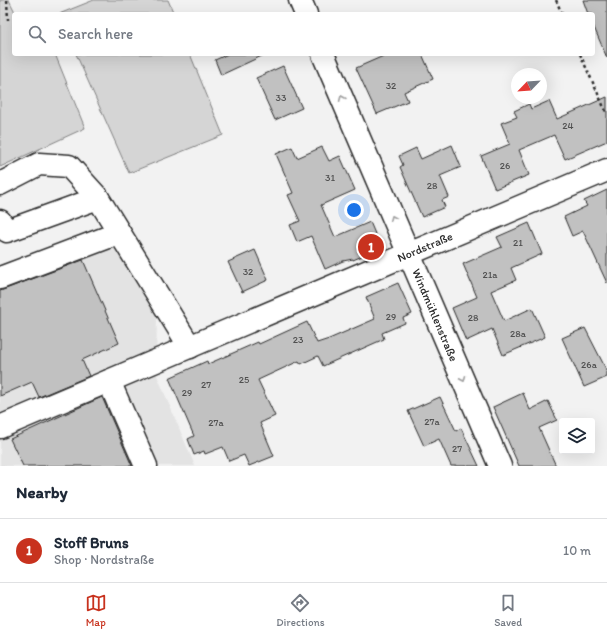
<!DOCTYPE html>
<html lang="en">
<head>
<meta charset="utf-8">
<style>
  body { margin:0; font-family:Itim,sans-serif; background:#f6f6f7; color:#1f2937 }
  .controls { position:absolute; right:12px; bottom:12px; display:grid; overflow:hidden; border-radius:4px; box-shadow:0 4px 16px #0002 }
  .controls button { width:36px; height:36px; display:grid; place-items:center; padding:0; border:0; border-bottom:1px solid #e0e1e3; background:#fff; color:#1f2937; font:20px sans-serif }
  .compass { position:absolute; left:511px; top:68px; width:36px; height:36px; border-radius:50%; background:#fff; box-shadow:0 4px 16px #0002; rotate:245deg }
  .you { position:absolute; left:354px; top:210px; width:14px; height:14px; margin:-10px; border:3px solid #fff; border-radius:50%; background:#1a73e8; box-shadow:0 0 0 6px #1a73e833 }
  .badge { display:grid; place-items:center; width:26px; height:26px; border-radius:50%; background:#c8321e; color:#fff; font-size:13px; font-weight:700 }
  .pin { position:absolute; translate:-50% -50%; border:2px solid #fff; box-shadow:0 1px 4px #0006 }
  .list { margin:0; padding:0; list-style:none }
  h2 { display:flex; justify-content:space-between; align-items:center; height:52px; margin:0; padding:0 16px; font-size:17px }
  h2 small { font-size:13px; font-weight:400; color:#747a83 }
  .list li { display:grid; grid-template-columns:26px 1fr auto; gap:12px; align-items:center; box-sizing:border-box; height:64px; padding:0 16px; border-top:1px solid #e0e1e3 }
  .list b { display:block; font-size:15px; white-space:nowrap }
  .list p { margin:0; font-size:13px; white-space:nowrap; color:#747a83 }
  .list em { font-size:13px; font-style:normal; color:#747a83 }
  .icon { flex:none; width:22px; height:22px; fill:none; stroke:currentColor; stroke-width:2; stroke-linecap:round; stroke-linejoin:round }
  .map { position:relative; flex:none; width:607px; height:466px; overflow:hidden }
  .search { position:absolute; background:#fff; box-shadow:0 4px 16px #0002; left:12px; right:12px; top:12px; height:44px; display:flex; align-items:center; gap:10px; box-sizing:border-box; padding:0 14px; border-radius:4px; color:#747a83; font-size:15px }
  .sheet { height:116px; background:#fff }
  nav { display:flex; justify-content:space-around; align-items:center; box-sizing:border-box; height:56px; border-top:1px solid #e0e1e3; background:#fff; font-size:11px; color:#747a83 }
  nav a { display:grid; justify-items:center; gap:2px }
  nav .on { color:#c8321e }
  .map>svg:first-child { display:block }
  .built { fill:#e3e3e3 }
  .green { fill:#d5d5d5; stroke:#808080 }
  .building { fill:#c1c1c1; stroke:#2b2b2b }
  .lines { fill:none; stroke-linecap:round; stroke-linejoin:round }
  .minor-casing { stroke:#2b2b2b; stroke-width:25 }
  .path { stroke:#2b2b2b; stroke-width:2.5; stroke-dasharray:3 3; stroke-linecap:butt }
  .minor { stroke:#fff; stroke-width:22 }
  .oneway { stroke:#a0a0a0 }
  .labels { text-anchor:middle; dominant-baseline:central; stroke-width:4; stroke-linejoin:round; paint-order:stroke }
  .number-label { font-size:10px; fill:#505050 }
  .street-label { font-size:12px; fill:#2b2b2b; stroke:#fff }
</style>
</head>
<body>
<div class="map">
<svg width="607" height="466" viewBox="0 0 607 466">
  <rect width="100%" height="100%" fill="#f2f2f2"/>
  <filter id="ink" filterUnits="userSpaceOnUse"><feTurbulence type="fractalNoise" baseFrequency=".025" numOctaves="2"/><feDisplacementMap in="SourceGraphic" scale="8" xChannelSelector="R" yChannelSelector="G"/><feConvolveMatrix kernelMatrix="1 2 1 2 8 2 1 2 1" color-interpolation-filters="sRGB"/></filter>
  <g filter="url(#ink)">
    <polygon class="built" points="120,238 157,312 156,373 195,466 0,466 0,289"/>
    <g class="green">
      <polygon points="0,0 9,0 16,14 14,14 14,54 55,54 85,128 0,167"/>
      <polygon points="94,0 168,0 174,14 59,14"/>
      <polygon points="76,54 190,54 223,135 129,173"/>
    </g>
    <g class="building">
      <polygon points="583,0 607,0 607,58 593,25 593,14 588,14"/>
      <polygon points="228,54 266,54 221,75 215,60"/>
      <polygon points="388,54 422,54 433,79 404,92 408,101 377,114 356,68"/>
      <polygon points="283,66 302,108 275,120 256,78"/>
      <polygon points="607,97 607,141 565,159 554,135 519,150 529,175 495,189 481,156 510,144 501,123 517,117 514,111 529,104 531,109 549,101 557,119"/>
      <polygon points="452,145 461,167 440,176 449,197 442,200 445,207 422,217 400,167 403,165 399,156 416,148 421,159"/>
      <polygon points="292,147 297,158 322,147 329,161 340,156 355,190 321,205 335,237 370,222 381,248 353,260 353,259 343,261 325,269 311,236 297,242 290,225 300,221 288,195 293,193 276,154"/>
      <polygon points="607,190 607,283 583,231 572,236 564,217 587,206 584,201"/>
      <polygon points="529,223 542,254 511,268 516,280 491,291 504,321 532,308 545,337 503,355 492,329 466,341 452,308 477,297 463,264 502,247 497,237"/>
      <polygon points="255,250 268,280 242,292 228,262"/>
      <polygon points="83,260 119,343 82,360 89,376 39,397 32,382 0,396 0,291"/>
      <polygon points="398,283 412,314 403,318 405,323 382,333 384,339 323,366 318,356 301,364 299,361 258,380 275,416 260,423 274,456 249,466 244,455 229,461 223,447 205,454 204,451 194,455 188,439 194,436 169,378 207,361 208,364 258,342 259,344 307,322 317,343 329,339 375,319 366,297"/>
      <polygon points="585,328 607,371 607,377 584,387 562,338"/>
      <polygon points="523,393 530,410 548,401 557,420 539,428 556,466 519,466 493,407"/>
      <polygon points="102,397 132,466 23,466 10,439"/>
      <polygon points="440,397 456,431 461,428 479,466 451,466 439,439 424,446 408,411"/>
    </g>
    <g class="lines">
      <g class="minor-casing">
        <g id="minor">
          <polyline points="300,0 306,14"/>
          <polyline points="323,54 500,466"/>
          <polyline points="0,184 39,164 69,166 98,198 190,347"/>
          <polyline points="0,221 7,231 98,198"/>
          <polyline points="0,278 119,233"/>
          <polyline points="109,381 146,466"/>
          <polyline points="0,427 607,170"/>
        </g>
      </g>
      <g class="path">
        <polyline points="7,0 8,20"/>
        <polyline points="556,0 562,14"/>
        <polyline points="580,54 607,114"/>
      </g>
      <use href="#minor" class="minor"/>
    </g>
    <defs><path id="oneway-chevron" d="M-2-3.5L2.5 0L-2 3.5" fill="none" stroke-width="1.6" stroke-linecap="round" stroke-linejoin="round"/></defs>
    <g class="oneway">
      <use href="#oneway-chevron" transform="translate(342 98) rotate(-113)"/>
      <use href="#oneway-chevron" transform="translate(393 218) rotate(-113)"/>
      <use href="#oneway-chevron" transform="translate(463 379) rotate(67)"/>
    </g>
  </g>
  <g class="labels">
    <g class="number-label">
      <text x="391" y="85">32</text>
      <text x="281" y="97">33</text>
      <text x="568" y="125">24</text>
      <text x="505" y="165">26</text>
      <text x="330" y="177">31</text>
      <text x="432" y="185">28</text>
      <text x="518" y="242">21</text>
      <text x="248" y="271">32</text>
      <text x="490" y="274">21a</text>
      <text x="391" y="316">29</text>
      <text x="473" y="317">28</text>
      <text x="518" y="333">28a</text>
      <text x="298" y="339">23</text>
      <text x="589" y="364">26a</text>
      <text x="244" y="379">25</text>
      <text x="206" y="384">27</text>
      <text x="187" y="392">29</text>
      <text x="432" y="421">27a</text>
      <text x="216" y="422">27a</text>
      <text x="457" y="448">27</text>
    </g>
    <g class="street-label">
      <text transform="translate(425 247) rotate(-23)">Nordstraße</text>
      <text transform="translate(435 315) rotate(67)">Windmühlenstraße</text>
    </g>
  </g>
</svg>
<div class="controls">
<button><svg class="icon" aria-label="layers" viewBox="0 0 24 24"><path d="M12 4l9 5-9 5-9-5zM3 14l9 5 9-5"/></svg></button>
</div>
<svg class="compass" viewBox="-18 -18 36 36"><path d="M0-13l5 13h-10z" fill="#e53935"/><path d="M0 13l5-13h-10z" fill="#747a83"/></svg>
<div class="you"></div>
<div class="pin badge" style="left:371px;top:247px">1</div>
<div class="search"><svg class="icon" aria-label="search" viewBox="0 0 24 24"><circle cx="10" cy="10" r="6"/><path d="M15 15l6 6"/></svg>Search here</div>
</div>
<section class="sheet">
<h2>Nearby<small></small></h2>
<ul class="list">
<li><span class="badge">1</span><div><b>Stoff Bruns</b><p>Shop · Nordstraße</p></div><em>10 m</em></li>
</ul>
</section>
<nav>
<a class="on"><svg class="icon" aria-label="map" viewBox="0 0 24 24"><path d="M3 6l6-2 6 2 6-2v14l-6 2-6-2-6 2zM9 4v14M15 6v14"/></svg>Map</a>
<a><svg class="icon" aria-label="directions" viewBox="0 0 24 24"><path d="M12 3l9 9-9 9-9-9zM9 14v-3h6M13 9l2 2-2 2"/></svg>Directions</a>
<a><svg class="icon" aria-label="saved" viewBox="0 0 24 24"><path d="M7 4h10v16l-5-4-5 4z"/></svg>Saved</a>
</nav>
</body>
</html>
